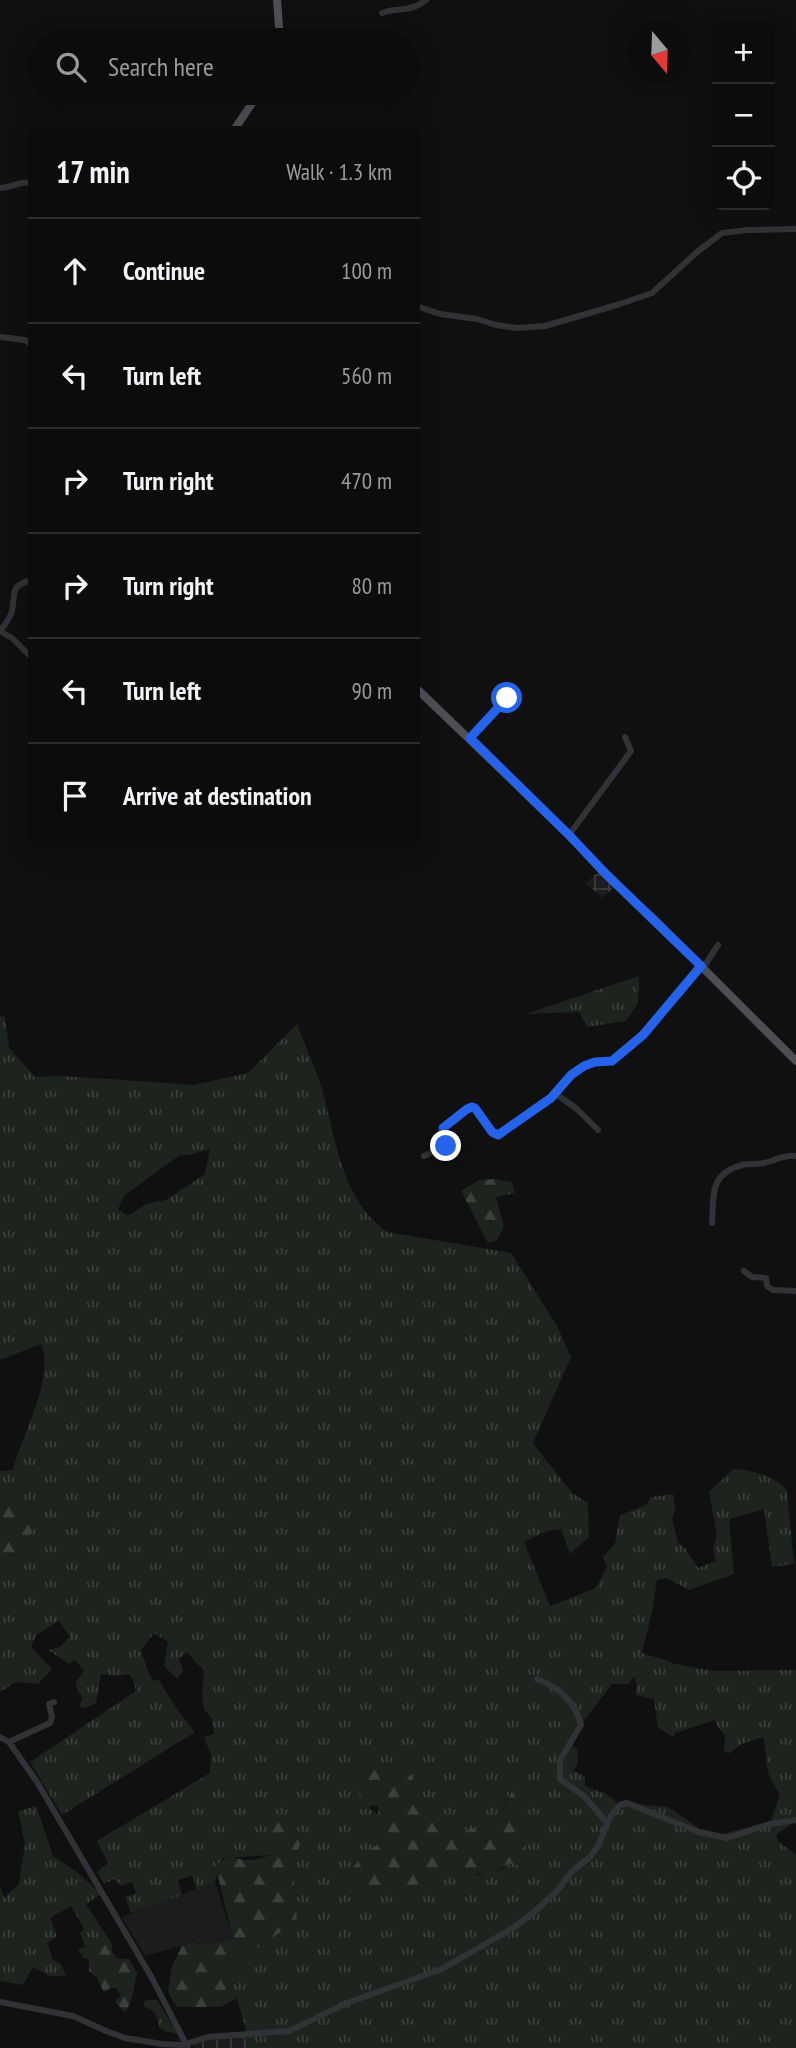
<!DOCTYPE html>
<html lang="en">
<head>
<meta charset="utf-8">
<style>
  body { margin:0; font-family:"PT Sans Narrow",sans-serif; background:#1a1a1b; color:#f1f3f6 }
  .controls { position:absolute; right:21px; top:21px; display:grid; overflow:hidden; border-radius:10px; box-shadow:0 7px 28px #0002 }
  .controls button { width:63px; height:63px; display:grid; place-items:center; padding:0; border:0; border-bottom:2px solid #2c2c2e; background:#0c0c0d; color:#f1f3f6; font:35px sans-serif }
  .compass { position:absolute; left:628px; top:21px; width:63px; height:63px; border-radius:50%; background:#0c0c0d; box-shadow:0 7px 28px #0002; rotate:161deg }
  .stop { position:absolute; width:21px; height:21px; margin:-16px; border:5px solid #2563eb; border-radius:50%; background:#fff }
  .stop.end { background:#2563eb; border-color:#fff; box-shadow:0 2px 7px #0008 }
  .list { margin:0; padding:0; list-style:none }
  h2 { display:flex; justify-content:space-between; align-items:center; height:91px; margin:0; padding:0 28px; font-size:30px }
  h2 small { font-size:23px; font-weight:400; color:#9a9b9d }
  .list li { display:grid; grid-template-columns:46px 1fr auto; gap:21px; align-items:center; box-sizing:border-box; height:105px; padding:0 28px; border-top:2px solid #2c2c2e }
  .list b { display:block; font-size:26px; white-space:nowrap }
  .list em { font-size:23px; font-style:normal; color:#9a9b9d }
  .icon { flex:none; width:38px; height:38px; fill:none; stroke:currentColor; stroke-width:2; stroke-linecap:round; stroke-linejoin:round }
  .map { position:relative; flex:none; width:796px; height:2048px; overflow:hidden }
  .search { position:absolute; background:#0c0c0d; box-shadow:0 7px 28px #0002; left:28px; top:28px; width:392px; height:77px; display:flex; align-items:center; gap:18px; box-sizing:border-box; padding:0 24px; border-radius:38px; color:#9a9b9d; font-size:26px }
  .panel { position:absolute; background:#0c0c0d; box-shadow:0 7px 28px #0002; left:28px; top:126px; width:392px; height:721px; border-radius:10px }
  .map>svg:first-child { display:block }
  .built { fill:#1c1c1e }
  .industrial { fill:url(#industrial-grid) }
  .grass { fill:url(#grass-tufts); fill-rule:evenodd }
  .forest { fill:url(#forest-firs) }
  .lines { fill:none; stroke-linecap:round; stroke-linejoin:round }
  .minor { stroke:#313236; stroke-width:6 }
  .major { stroke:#4d4f55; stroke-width:8 }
  .route { stroke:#2563eb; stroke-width:9 }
</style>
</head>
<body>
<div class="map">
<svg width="796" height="2048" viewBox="0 0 796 2048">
  <defs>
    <pattern id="industrial-grid" width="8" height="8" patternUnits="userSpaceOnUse" patternTransform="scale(1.75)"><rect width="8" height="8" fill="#1c1c1e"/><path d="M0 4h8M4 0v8" fill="none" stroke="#3a3a3c"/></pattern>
    <pattern id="grass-tufts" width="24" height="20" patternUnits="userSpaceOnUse" patternTransform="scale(1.75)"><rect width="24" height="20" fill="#1c241d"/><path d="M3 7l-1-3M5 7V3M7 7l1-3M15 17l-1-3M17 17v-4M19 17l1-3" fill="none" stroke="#3a413b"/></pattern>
    <pattern id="forest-firs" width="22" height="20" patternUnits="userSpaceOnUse" patternTransform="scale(1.75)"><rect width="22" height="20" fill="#1c241d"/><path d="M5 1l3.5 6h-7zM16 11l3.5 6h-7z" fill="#3a413b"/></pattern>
  </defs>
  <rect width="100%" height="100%" fill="#101011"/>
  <polygon class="built" points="215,1882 233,1939 196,1945 194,1940 182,1946 145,1956 122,1917"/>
  <g class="industrial">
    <polygon points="598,872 613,888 602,898 586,883"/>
    <polygon points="245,2037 249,2048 194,2048 193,2045 207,2040"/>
  </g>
  <g class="grass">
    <polygon points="639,976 638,1003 626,1021 587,1027 579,1012 526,1014"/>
    <path d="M0,1015L5,1017L9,1048L35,1077L62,1076L194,1085L248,1073L297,1024C305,1045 315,1067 322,1089C336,1139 341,1199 387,1232L511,1253L557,1326L571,1357L533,1443L572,1493L588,1503L589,1537L570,1554L561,1529L547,1531L524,1542L550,1606L596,1588L607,1567L603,1557L615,1544L620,1515L646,1505L651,1497L673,1494L675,1509L672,1519L678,1543L685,1548L698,1568L716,1561L713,1549L717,1535L709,1492L733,1469C748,1469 779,1477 787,1491L794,1564L772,1567L764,1509L729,1519L734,1574L689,1590L667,1578L657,1580L652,1612L642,1653L671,1662V1663L713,1671L796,1670V1821L776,1835L778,1841L796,1855V2048H249L245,2037L246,2031L237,1998L226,1986L225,1970L297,1921L293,1865L303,1835L271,1821L270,1855L223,1858L215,1882L197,1890L192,1876L178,1880L182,1895L131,1913L125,1897L136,1893L132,1882L121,1886L114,1879L104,1884L97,1872L108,1863L97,1841L210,1773L211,1755L204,1737L214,1734L212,1719L204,1709L202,1696L204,1671L187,1652L179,1659L183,1670L177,1679L164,1666L168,1642L154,1633L141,1650L148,1671L153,1681L158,1679L179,1712L195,1732L62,1815L30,1762L136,1691L133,1680L129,1674L118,1676L101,1674L96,1703L85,1708L79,1706L83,1698L78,1692L76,1682L84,1671L75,1660L69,1664L48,1650L60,1647L70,1637L59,1621L36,1635L31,1647L52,1669L38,1684L16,1682L0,1692V1560L18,1553L21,1555L26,1540L7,1500L0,1516V1471L13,1470C22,1434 55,1380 41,1344L0,1360ZM210,1149L205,1174L166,1200L146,1204L128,1216L118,1209L125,1195L180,1155H190ZM634,1676L637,1686L635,1695L654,1699L658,1727L673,1737L675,1733L715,1720L717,1726L725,1735L724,1752L730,1753L741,1744L763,1737C769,1763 762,1770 780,1794L771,1821L723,1834L700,1829L668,1807L627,1803L620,1805L606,1794L585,1786V1777L573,1770L577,1765L578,1750L571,1743L582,1723L612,1684H629ZM416,1786L422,1792L435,1828L446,1830L456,1844L468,1843L498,1821L511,1790C515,1798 522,1806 523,1815C526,1828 513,1864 500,1870C491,1874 478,1874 468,1877L454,1862L377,1845L381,1836L378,1815L362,1802Z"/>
    <polygon points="36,1806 53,1856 78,1873 101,1894 86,1904 112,1944 102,1947 85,1946 80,1933 84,1929 71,1906 50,1918 57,1936 47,1943 53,1960 61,1964 66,1976 50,1976 33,1967 23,1985 0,1981 0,1886 4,1898 19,1884 25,1844 18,1811"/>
    <path d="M145,2000H157L178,2034L164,2031L159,2027C157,2015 155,2010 143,2006Z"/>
  </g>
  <g class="forest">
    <polygon points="495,1179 512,1182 515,1193 496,1197 504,1227 497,1240 488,1243 461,1191 479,1180"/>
    <polygon points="7,1500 18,1502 30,1509 35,1528 26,1540 21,1556 17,1553 0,1560 0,1516"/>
    <path d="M394,1768L410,1773L416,1786L422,1792L435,1828L446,1830L456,1844L468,1843L466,1835L470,1828L485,1830C509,1814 502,1801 519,1781L528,1785L534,1798L522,1808L524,1819L530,1825L522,1833L529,1860L515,1866L509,1863L485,1878L480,1873L468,1878L454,1863L441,1869L429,1883L413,1892L345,1890C350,1870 359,1855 377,1845L380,1836L369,1826L378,1815V1806L372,1805L363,1811L362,1802L353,1779L355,1773Z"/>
    <path d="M270,1821L289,1822L303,1835L293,1866L297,1921L225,1970L226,1986L237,1998L221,2007H177L168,1992L172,1966L182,1946L195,1941L197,1945L233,1939L219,1880L214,1867C232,1850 233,1861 253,1860C258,1859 265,1857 270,1855Z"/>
    <path d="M112,1944V1952L117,1959H129L137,1973L131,2002L125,2012L115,2002L121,1995L116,1988H110L104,1993L97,1978L89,1971V1959L83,1958L78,1949C88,1944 101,1947 112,1944Z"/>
  </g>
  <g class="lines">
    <g class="minor">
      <path d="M382,13C400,6 407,14 426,0"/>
      <path d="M0,188C12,188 19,180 32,183"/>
      <polyline points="416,306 440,314 477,319 496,325 517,328 545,326 620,304 652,293 697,252 722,233 748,230 796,229"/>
      <polyline points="0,337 25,340 32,345"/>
      <path d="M0,631C5,625 10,618 12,611C16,592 9,586 32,580"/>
      <polyline points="0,631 12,638 32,658"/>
      <polyline points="470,738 510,694"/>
      <polyline points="569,835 631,751 625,737"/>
      <polyline points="703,968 718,945"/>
      <polyline points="556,1094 577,1109 598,1130"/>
      <polyline points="424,1156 446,1146 448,1144 443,1128 467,1109 472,1107 475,1108 492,1132 498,1135 551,1098 571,1075 584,1066 595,1061 612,1061 643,1035 701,966"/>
      <path d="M712,1223C714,1195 709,1174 742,1165C749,1163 756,1165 764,1163C775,1161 784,1154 796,1156"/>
      <polyline points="744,1271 752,1277 766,1278 767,1286 773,1290 796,1291"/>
      <path d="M537,1679C559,1687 575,1702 581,1725L560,1760V1779L584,1796L607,1823"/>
      <polyline points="0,1737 9,1742 37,1782 152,1978 188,2048"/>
      <polyline points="9,1742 50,1723 52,1717 49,1704 54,1702"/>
      <polyline points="0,2002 73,2016 106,2031 125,2038 162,2044 182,2045 208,2037 289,2031 347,2003 442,1969 513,1928 534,1912 558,1890 572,1871 589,1858 598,1846 610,1817 620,1805 627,1803 699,1832 727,1838 770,1824 796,1820"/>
    </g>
    <g class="major">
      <polyline points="277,0 280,40"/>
      <polyline points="234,130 259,93"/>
      <polyline points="416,688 569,835 605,874 655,920 796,1061"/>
    </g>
  </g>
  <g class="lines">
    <polyline class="route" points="446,1146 448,1144 443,1128 467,1109 472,1107 475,1108 492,1132 498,1135 551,1098 571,1075 584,1066 595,1062 612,1061 643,1035 701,966 606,874 569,835 470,738 507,698"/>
  </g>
</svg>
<div class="controls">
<button>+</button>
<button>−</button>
<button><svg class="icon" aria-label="locate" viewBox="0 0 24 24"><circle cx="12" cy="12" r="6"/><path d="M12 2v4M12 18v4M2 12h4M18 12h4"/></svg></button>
</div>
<svg class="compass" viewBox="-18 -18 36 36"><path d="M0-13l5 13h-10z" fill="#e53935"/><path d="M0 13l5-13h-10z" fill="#9a9b9d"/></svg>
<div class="stop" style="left:507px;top:698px"></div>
<div class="stop end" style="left:446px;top:1146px"></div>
<div class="search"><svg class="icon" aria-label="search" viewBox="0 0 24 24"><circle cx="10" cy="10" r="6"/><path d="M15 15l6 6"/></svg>Search here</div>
<section class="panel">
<h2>17 min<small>Walk · 1.3 km</small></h2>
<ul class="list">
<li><svg class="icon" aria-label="ahead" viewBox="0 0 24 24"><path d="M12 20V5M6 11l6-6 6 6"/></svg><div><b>Continue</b></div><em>100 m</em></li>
<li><svg class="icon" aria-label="left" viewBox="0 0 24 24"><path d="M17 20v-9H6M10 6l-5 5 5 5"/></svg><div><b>Turn left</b></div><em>560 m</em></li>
<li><svg class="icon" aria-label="right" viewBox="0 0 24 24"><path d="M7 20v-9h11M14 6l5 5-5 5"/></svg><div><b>Turn right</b></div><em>470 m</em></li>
<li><svg class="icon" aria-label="right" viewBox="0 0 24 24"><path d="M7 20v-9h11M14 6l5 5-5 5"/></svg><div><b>Turn right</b></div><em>80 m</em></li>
<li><svg class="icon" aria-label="left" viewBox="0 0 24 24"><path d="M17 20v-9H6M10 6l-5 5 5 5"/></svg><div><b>Turn left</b></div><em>90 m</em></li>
<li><svg class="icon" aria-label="arrive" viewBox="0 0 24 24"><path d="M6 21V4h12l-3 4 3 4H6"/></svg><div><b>Arrive at destination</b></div></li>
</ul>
</section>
</div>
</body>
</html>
